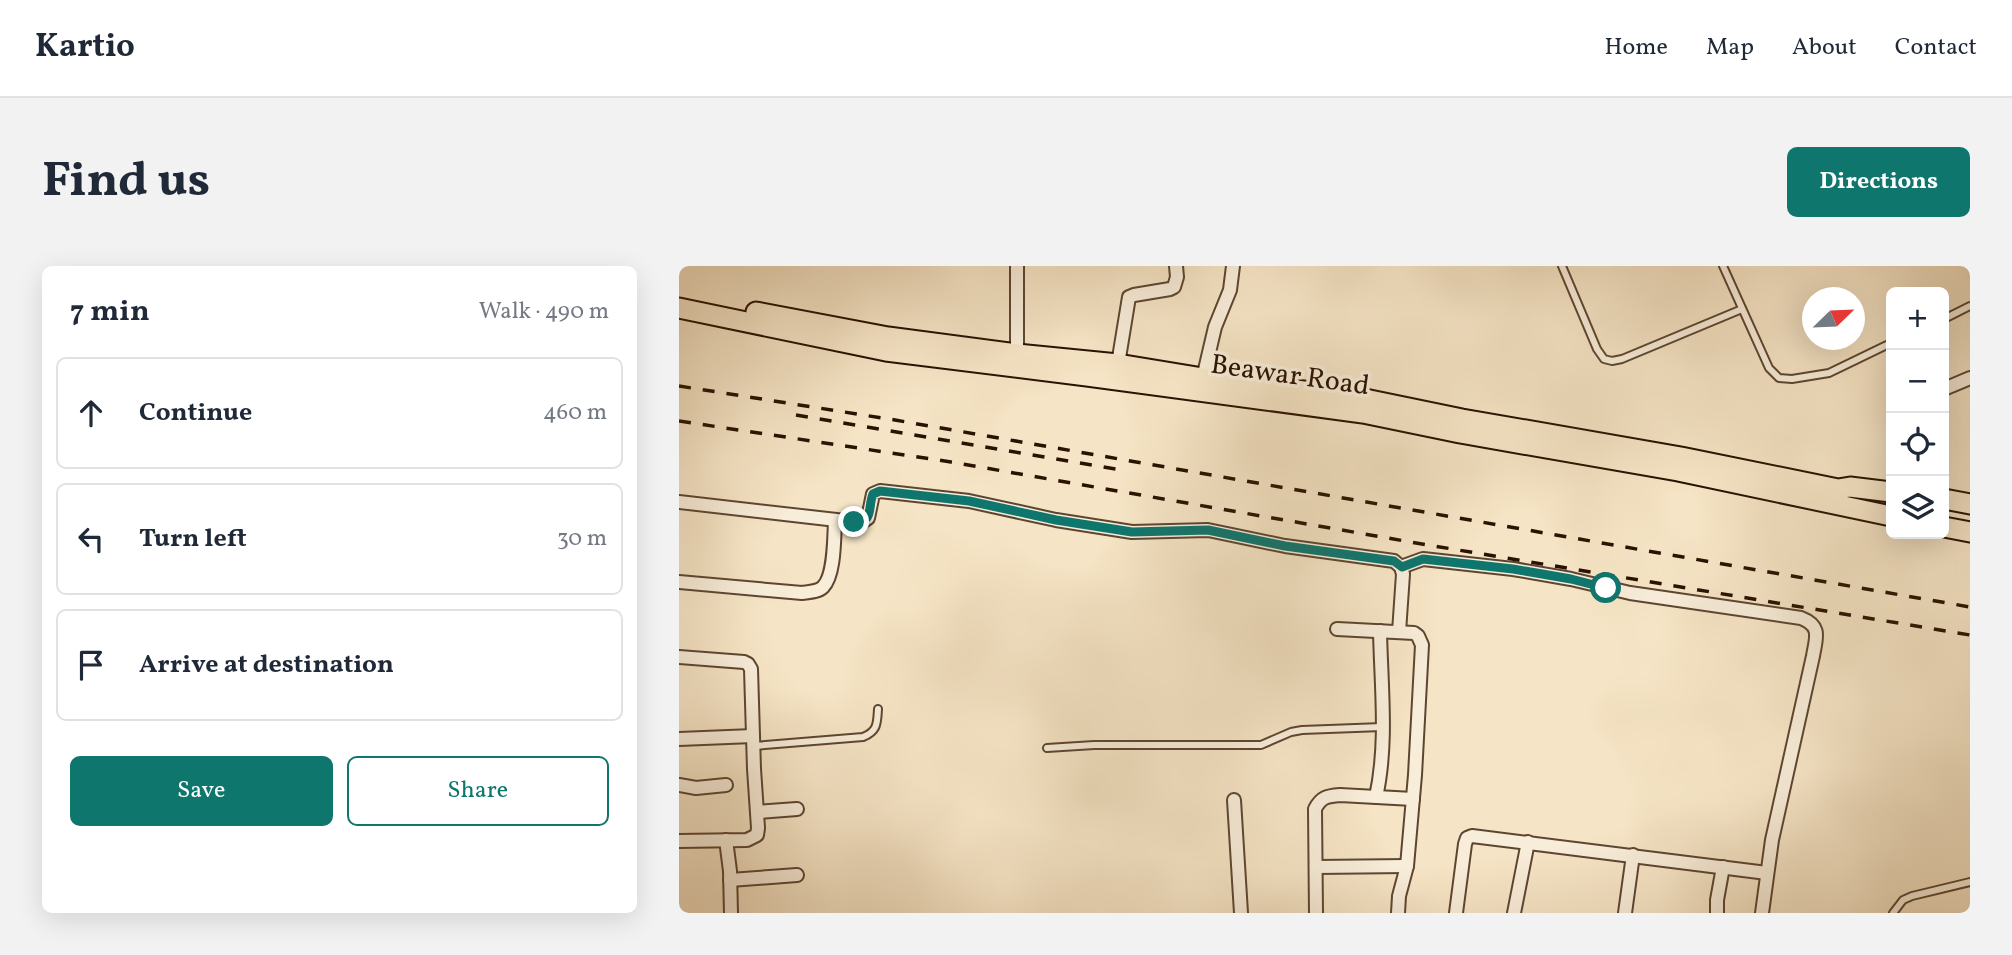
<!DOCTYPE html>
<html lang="en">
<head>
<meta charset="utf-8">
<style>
  body { margin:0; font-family:Vollkorn,serif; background:#f2f2f3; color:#1f2937 }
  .controls { position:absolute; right:21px; top:21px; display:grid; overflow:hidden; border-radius:10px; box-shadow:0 7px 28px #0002 }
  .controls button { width:63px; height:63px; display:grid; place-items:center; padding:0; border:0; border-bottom:2px solid #e0e1e3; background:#fff; color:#1f2937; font:35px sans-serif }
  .compass { position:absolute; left:1123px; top:21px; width:63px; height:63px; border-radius:50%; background:#fff; box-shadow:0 7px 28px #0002; rotate:67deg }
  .stop { position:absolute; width:21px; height:21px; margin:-16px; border:5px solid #0f766e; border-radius:50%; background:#fff }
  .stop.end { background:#0f766e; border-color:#fff; box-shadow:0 2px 7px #0008 }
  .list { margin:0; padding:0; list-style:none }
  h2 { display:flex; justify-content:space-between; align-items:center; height:91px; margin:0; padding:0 28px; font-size:30px }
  h2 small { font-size:23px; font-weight:400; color:#747a83 }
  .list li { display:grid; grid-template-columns:46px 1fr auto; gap:21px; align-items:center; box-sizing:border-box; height:112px; margin:0 14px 14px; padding:0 14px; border:2px solid #e0e1e3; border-radius:10px }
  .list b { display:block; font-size:26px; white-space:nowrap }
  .list em { font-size:23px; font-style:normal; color:#747a83 }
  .actions { display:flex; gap:14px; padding:21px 28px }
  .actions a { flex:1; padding:16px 0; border:2px solid #0f766e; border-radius:10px; text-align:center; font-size:24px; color:#0f766e }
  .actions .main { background:#0f766e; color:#fff }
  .icon { flex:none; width:38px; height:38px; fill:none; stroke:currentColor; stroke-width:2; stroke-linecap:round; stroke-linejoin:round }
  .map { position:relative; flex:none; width:1291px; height:647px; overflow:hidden; border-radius:10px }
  header { display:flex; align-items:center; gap:42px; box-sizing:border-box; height:98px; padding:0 35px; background:#fff; border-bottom:2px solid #e0e1e3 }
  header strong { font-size:33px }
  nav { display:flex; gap:38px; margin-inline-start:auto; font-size:24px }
  .intro { display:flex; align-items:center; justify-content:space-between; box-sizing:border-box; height:168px; padding:0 42px }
  h1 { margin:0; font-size:49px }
  .button { padding:18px 32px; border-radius:10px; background:#0f766e; color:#fff; font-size:24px; font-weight:700 }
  main { display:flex; gap:42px; padding:0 42px }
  aside { flex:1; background:#fff; border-radius:10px; box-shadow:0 7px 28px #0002 }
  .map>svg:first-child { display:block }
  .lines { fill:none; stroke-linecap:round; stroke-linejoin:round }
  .service-casing { stroke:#5d4631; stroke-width:10 }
  .minor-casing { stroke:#5d4631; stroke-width:16 }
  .primary-casing { stroke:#2a1100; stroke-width:23 }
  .service { stroke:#f8edd9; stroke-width:6 }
  .minor { stroke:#f8edd9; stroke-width:12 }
  .primary { stroke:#f5e4c5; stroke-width:19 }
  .rail { stroke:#2a1100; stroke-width:3.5; stroke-dasharray:12 12; stroke-linecap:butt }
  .route { stroke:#0f766e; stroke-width:9 }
  .labels { text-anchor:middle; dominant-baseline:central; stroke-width:7; stroke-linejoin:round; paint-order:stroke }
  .street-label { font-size:28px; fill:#2a1100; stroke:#f8edd9 }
</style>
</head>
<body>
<header>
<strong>Kartio</strong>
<nav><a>Home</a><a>Map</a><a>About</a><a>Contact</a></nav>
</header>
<div class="intro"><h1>Find us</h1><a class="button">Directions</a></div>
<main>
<aside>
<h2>7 min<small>Walk · 490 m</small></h2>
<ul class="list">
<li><svg class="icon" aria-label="ahead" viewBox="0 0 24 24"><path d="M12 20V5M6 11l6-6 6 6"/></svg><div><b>Continue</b></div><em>460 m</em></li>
<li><svg class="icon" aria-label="left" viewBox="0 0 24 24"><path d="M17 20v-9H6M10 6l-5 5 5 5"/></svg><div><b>Turn left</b></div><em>30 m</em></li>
<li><svg class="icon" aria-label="arrive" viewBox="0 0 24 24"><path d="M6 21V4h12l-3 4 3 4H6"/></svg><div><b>Arrive at destination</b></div></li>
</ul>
<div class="actions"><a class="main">Save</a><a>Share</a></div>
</aside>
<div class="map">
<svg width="1291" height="647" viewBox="0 0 1291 647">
  <rect width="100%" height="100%" fill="#f5e4c5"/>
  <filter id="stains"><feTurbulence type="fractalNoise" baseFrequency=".00286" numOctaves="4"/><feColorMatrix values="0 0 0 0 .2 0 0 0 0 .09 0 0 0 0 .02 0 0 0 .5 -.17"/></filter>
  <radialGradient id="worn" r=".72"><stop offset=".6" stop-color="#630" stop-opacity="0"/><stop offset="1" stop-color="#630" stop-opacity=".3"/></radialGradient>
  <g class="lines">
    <g class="service-casing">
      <g id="service">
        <polyline points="883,0 918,83 925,93 933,95 943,93 1063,43"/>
        <polyline points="1044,0 1090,102 1100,112 1113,113 1150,107 1212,77"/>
        <polyline points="1265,53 1291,40"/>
        <path d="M75,480L184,471C199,465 198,457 199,443"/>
        <polyline points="368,482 415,479 582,479 612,466 623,464 703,461"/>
        <polyline points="1214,647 1224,634 1233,630 1291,616"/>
      </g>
    </g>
    <g class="minor-casing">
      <g id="minor">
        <polyline points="338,0 338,88"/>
        <polyline points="439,98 450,31 455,29 491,23 495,21 498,11 497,0"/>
        <polyline points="524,112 536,61 551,24 554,0"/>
        <polyline points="1265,123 1291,112"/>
        <polyline points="0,236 175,256 183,256 189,252 194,228 201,225 290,235 377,254 453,266 529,264 606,280 715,295 722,301 724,308 720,366"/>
        <path d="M722,301L744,293L834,303L892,313L951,327L1122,352C1143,360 1137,372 1134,390L1093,574L1083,647"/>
        <path d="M0,316L123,327C130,326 139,326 144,321C156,309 155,271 156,255"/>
        <polyline points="658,363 735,367 739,370 743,379 736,509 728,600 720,630 719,647"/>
        <polyline points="0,391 65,396 69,398 72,403 75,503 79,562 78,569 68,574 0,575"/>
        <polyline points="0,473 74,470"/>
        <polyline points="0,519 17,522 47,519"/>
        <path d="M697,531C709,477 702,419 701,365"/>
        <polyline points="555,534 562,647"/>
        <polyline points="78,546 118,543"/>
        <polyline points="47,574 51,605 52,647"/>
        <polyline points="637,601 728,600"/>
        <polyline points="51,614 118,609"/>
        <path d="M637,647L636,543C642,531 648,530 661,529L734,533"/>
        <polyline points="777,647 786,578 788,572 793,570 1088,607"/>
        <polyline points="835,647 849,576"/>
        <polyline points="946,647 954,589"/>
        <polyline points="1038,647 1038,634 1044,601"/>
      </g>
    </g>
    <g class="primary-casing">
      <g id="primary">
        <polyline points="0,42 207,85 408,110 684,147 781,167 999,205 1212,250"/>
        <polyline points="77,46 209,71 338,88 439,98 524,112 686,133 783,153 1002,191 1159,223 1171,221 1212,226"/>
        <polyline points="1265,233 1291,238"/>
        <polyline points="1265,261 1291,266"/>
      </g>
    </g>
    <use href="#service" class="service"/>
    <use href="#minor" class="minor"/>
    <use href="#primary" class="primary"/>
    <g class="rail">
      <polyline points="0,120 216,154 1291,341"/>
      <polyline points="117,149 442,204"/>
      <polyline points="0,155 272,196 743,278 1291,369"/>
    </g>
  </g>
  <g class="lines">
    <path class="route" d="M175,256C196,255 188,243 194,228L201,225L290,235L377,254L453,266L529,264L606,280L715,295L723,301L744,293L834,303L892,313L927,322"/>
  </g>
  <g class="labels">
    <g class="street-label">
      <text transform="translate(611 110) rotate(8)">Beawar Road</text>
    </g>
  </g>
  <rect width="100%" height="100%" filter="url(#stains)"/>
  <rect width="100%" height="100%" fill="url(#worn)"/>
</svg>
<div class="controls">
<button>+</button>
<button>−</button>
<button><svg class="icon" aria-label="locate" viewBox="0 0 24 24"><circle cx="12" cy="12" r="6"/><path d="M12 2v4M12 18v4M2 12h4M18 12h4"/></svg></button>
<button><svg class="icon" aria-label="layers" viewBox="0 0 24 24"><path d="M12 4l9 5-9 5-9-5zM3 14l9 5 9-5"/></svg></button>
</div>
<svg class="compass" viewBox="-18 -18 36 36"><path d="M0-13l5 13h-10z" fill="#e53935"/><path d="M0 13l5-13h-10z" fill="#747a83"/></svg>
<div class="stop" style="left:927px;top:322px"></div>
<div class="stop end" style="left:175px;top:256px"></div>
</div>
</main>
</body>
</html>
